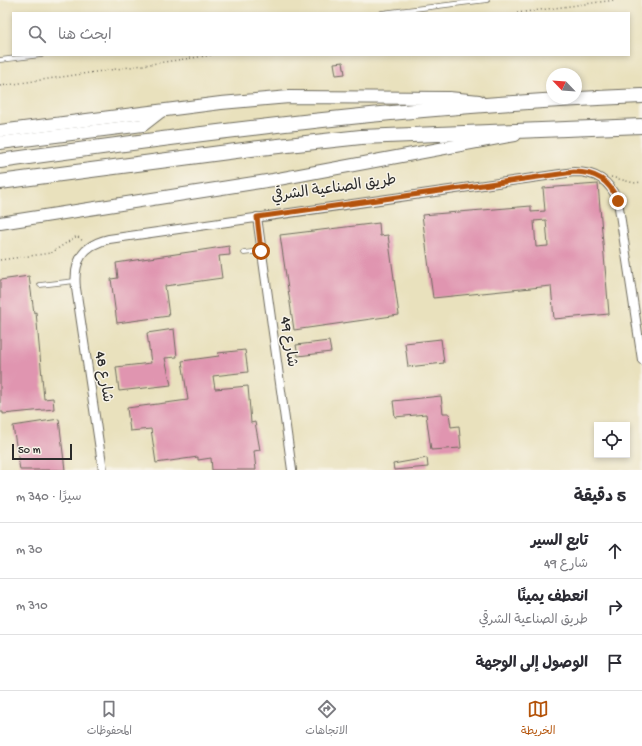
<!DOCTYPE html>
<html lang="ar">
<head>
<meta charset="utf-8">
<style>
  body { margin:0; font-family:"Gochi Hand","Playpen Sans Arabic",sans-serif; background:#f2f2f3; color:#2b2b33; direction:rtl }
  .controls { position:absolute; right:12px; bottom:12px; display:grid; overflow:hidden; border-radius:0px; box-shadow:0 2px 6px #0003 }
  .controls button { width:36px; height:36px; display:grid; place-items:center; padding:0; border:0; border-bottom:1px solid #e1e1e2; background:#fff; color:#2b2b33; font:20px sans-serif }
  .compass { position:absolute; left:546px; top:68px; width:36px; height:36px; border-radius:50%; background:#fff; box-shadow:0 2px 6px #0003; rotate:295deg }
  .scale { position:absolute; left:12px; bottom:10px; width:60px; box-sizing:border-box; padding-left:4px; border:2px solid #2b2b2b; border-top:0; font-size:11px; line-height:14px; white-space:nowrap; color:#2b2b2b; -webkit-text-stroke:3px #f7f3e8; paint-order:stroke }
  .stop { position:absolute; width:12px; height:12px; margin:-9px; border:3px solid #b45309; border-radius:50%; background:#fff }
  .stop.end { background:#b45309; border-color:#fff; box-shadow:0 1px 4px #0008 }
  .list { margin:0; padding:0; list-style:none }
  h2 { display:flex; justify-content:space-between; align-items:center; height:52px; margin:0; padding:0 16px; font-size:17px }
  h2 small { font-size:13px; font-weight:400; color:#7c7c81 }
  .list li { display:grid; grid-template-columns:26px 1fr auto; gap:12px; align-items:center; box-sizing:border-box; height:56px; padding:0 16px; border-top:1px solid #e1e1e2 }
  .list b { display:block; font-size:15px; white-space:nowrap }
  .list p { margin:0; font-size:13px; white-space:nowrap; color:#7c7c81 }
  .list em { font-size:13px; font-style:normal; color:#7c7c81 }
  .icon { flex:none; width:22px; height:22px; fill:none; stroke:currentColor; stroke-width:2; stroke-linecap:round; stroke-linejoin:round }
  .map { position:relative; flex:none; width:642px; height:470px; overflow:hidden; direction:ltr }
  .search { position:absolute; background:#fff; box-shadow:0 2px 6px #0003; left:12px; right:12px; top:12px; height:44px; display:flex; align-items:center; gap:10px; box-sizing:border-box; padding:0 14px; border-radius:0px; color:#7c7c81; font-size:15px }
  .sheet { height:220px; background:#fff }
  nav { display:flex; justify-content:space-around; align-items:center; box-sizing:border-box; height:56px; border-top:1px solid #e1e1e2; background:#fff; font-size:11px; color:#7c7c81 }
  nav a { display:grid; justify-items:center; gap:2px }
  nav .on { color:#b45309 }
  .map>svg:first-child { display:block }
  .building { fill:#e095b0; fill-rule:evenodd }
  .lines { fill:none; stroke-linecap:round; stroke-linejoin:round }
  .lane-casing { stroke:#6e6b5e; stroke-width:5.5 }
  .street-casing { stroke:#6e6b5e; stroke-width:10 }
  .primary-casing { stroke:#6e6b5e; stroke-width:14 }
  .highway-casing { stroke:#6e6b5e; stroke-width:16 }
  .path { stroke:#6e6b5e; stroke-width:1.5; stroke-dasharray:1 3; stroke-linecap:butt }
  .lane { stroke:#fff; stroke-width:4 }
  .street { stroke:#fff; stroke-width:8 }
  .primary { stroke:#fff; stroke-width:12 }
  .highway { stroke:#fff; stroke-width:14 }
  .route { stroke:#b45309; stroke-width:5 }
  .labels { text-anchor:middle; dominant-baseline:central; stroke-width:3; stroke-linejoin:round; paint-order:stroke }
  .street-label { font-size:15px; fill:#2b2b2b; stroke:#f7f3e8 }
</style>
</head>
<body>
<div class="map">
<svg width="642" height="470" viewBox="0 0 642 470">
  <rect width="100%" height="100%" fill="#f7f3e8"/>
  <filter id="ink" filterUnits="userSpaceOnUse"><feTurbulence type="fractalNoise" baseFrequency=".025" numOctaves="2"/><feDisplacementMap in="SourceGraphic" scale="8" xChannelSelector="R" yChannelSelector="G"/><feConvolveMatrix kernelMatrix="1 2 1 2 8 2 1 2 1" color-interpolation-filters="sRGB"/></filter>
  <filter id="wash" filterUnits="userSpaceOnUse"><feTurbulence type="fractalNoise" baseFrequency=".012" numOctaves="4" result="noise"/><feDisplacementMap in="SourceGraphic" scale="16" xChannelSelector="R" yChannelSelector="G"/><feGaussianBlur stdDeviation="0.9" result="paint"/><feColorMatrix in="noise" values="0 0 0 0 0 0 0 0 0 0 0 0 0 0 0 0 0 1.4 0 .05"/><feComposite in="paint" operator="in"/></filter>
  <g filter="url(#wash)">
    <rect width="100%" height="100%" fill="#e9e1bd"/>
    <g id="blocks">
      <g class="building">
        <polygon points="343,62 345,74 336,75 334,63"/>
        <path d="M598,184L609,314L554,319L551,286L433,298L422,215L531,206V212L545,211L543,188ZM546,220L548,246L536,247L534,221Z"/>
        <polygon points="379,223 380,236 388,235 399,315 294,330 280,235"/>
        <polygon points="229,246 230,255 219,256 222,278 165,286 169,316 117,323 111,279 118,278 116,263"/>
        <polygon points="29,276 34,313 36,312 44,399 53,398 54,409 3,414 3,412 0,412 0,280"/>
        <polygon points="174,329 177,357 165,358 171,385 119,391 116,367 151,363 147,333"/>
        <polygon points="441,339 444,363 408,367 405,343"/>
        <polygon points="329,341 331,352 298,356 296,345"/>
        <polygon points="245,350 248,372 213,376 215,389 248,386 251,423 255,422 260,450 254,451 256,470 212,470 211,458 198,460 198,457 156,463 151,429 130,431 127,408 188,400 182,361 219,356 218,353"/>
        <polygon points="441,396 443,413 449,413 451,427 459,426 461,448 431,450 426,414 395,417 393,401"/>
        <polygon points="59,419 65,470 20,470 13,426"/>
        <polygon points="427,458 428,467 394,470 393,464"/>
      </g>
    </g>
  </g>
  <g filter="url(#ink)">
    <use href="#blocks" fill-opacity="0" stroke="#6e6b5e" stroke-width="1"/>
    <g class="lines">
      <g class="lane-casing">
        <g id="lane">
          <polyline points="382,13 487,0"/>
          <polyline points="0,60 41,55"/>
          <polyline points="244,253 261,251"/>
          <polyline points="40,285 75,281"/>
        </g>
      </g>
      <g class="street-casing">
        <g id="street">
          <polyline points="257,217 292,470"/>
          <path d="M103,470L76,288C73,262 82,245 109,239L574,172C596,172 609,180 618,201L642,360"/>
        </g>
      </g>
      <g class="primary-casing">
        <g id="primary">
          <polyline points="0,131 221,103 289,97 449,98 479,101"/>
          <polyline points="0,143 143,125 161,111"/>
          <polyline points="0,223 273,180 515,135"/>
        </g>
      </g>
      <g class="highway-casing">
        <g id="highway">
          <path d="M0,161C213,131 427,104 642,96"/>
          <polyline points="0,182 251,149 361,137 642,126"/>
        </g>
      </g>
      <g class="path">
        <polyline points="517,13 615,0"/>
        <polyline points="0,86 212,55"/>
        <polyline points="611,177 634,183 642,182"/>
        <polyline points="0,260 51,253 77,236 84,242"/>
      </g>
      <use href="#lane" class="lane"/>
      <use href="#street" class="street"/>
      <use href="#primary" class="primary"/>
      <use href="#highway" class="highway"/>
    </g>
  </g>
  <g class="lines" filter="url(#ink)">
    <path class="route" d="M261,251L257,217L574,172C596,172 609,180 618,201"/>
  </g>
  <g class="labels">
    <g class="street-label">
      <text transform="translate(334 189) rotate(-8)">طريق الصناعية الشرقي</text>
      <text transform="translate(288 342) rotate(82)">شارع 49</text>
      <text transform="translate(103 377) rotate(81)">شارع 48</text>
    </g>
  </g>
</svg>
<div class="controls">
<button><svg class="icon" aria-label="locate" viewBox="0 0 24 24"><circle cx="12" cy="12" r="6"/><path d="M12 2v4M12 18v4M2 12h4M18 12h4"/></svg></button>
</div>
<svg class="compass" viewBox="-18 -18 36 36"><path d="M0-13l5 13h-10z" fill="#e53935"/><path d="M0 13l5-13h-10z" fill="#7c7c81"/></svg>
<div class="scale">50 m</div>
<div class="stop" style="left:261px;top:251px"></div>
<div class="stop end" style="left:618px;top:201px"></div>
<div class="search"><svg class="icon" aria-label="search" viewBox="0 0 24 24"><circle cx="10" cy="10" r="6"/><path d="M15 15l6 6"/></svg>ابحث هنا</div>
</div>
<section class="sheet">
<h2>5 دقيقة<small>سيرًا · 340 m</small></h2>
<ul class="list">
<li><svg class="icon" aria-label="ahead" viewBox="0 0 24 24"><path d="M12 20V5M6 11l6-6 6 6"/></svg><div><b>تابع السير</b><p>شارع 49</p></div><em>30 m</em></li>
<li><svg class="icon" aria-label="right" viewBox="0 0 24 24"><path d="M7 20v-9h11M14 6l5 5-5 5"/></svg><div><b>انعطف يمينًا</b><p>طريق الصناعية الشرقي</p></div><em>310 m</em></li>
<li><svg class="icon" aria-label="arrive" viewBox="0 0 24 24"><path d="M6 21V4h12l-3 4 3 4H6"/></svg><div><b>الوصول إلى الوجهة</b></div></li>
</ul>
</section>
<nav>
<a class="on"><svg class="icon" aria-label="map" viewBox="0 0 24 24"><path d="M3 6l6-2 6 2 6-2v14l-6 2-6-2-6 2zM9 4v14M15 6v14"/></svg>الخريطة</a>
<a><svg class="icon" aria-label="directions" viewBox="0 0 24 24"><path d="M12 3l9 9-9 9-9-9zM9 14v-3h6M13 9l2 2-2 2"/></svg>الاتجاهات</a>
<a><svg class="icon" aria-label="saved" viewBox="0 0 24 24"><path d="M7 4h10v16l-5-4-5 4z"/></svg>المحفوظات</a>
</nav>
</body>
</html>
